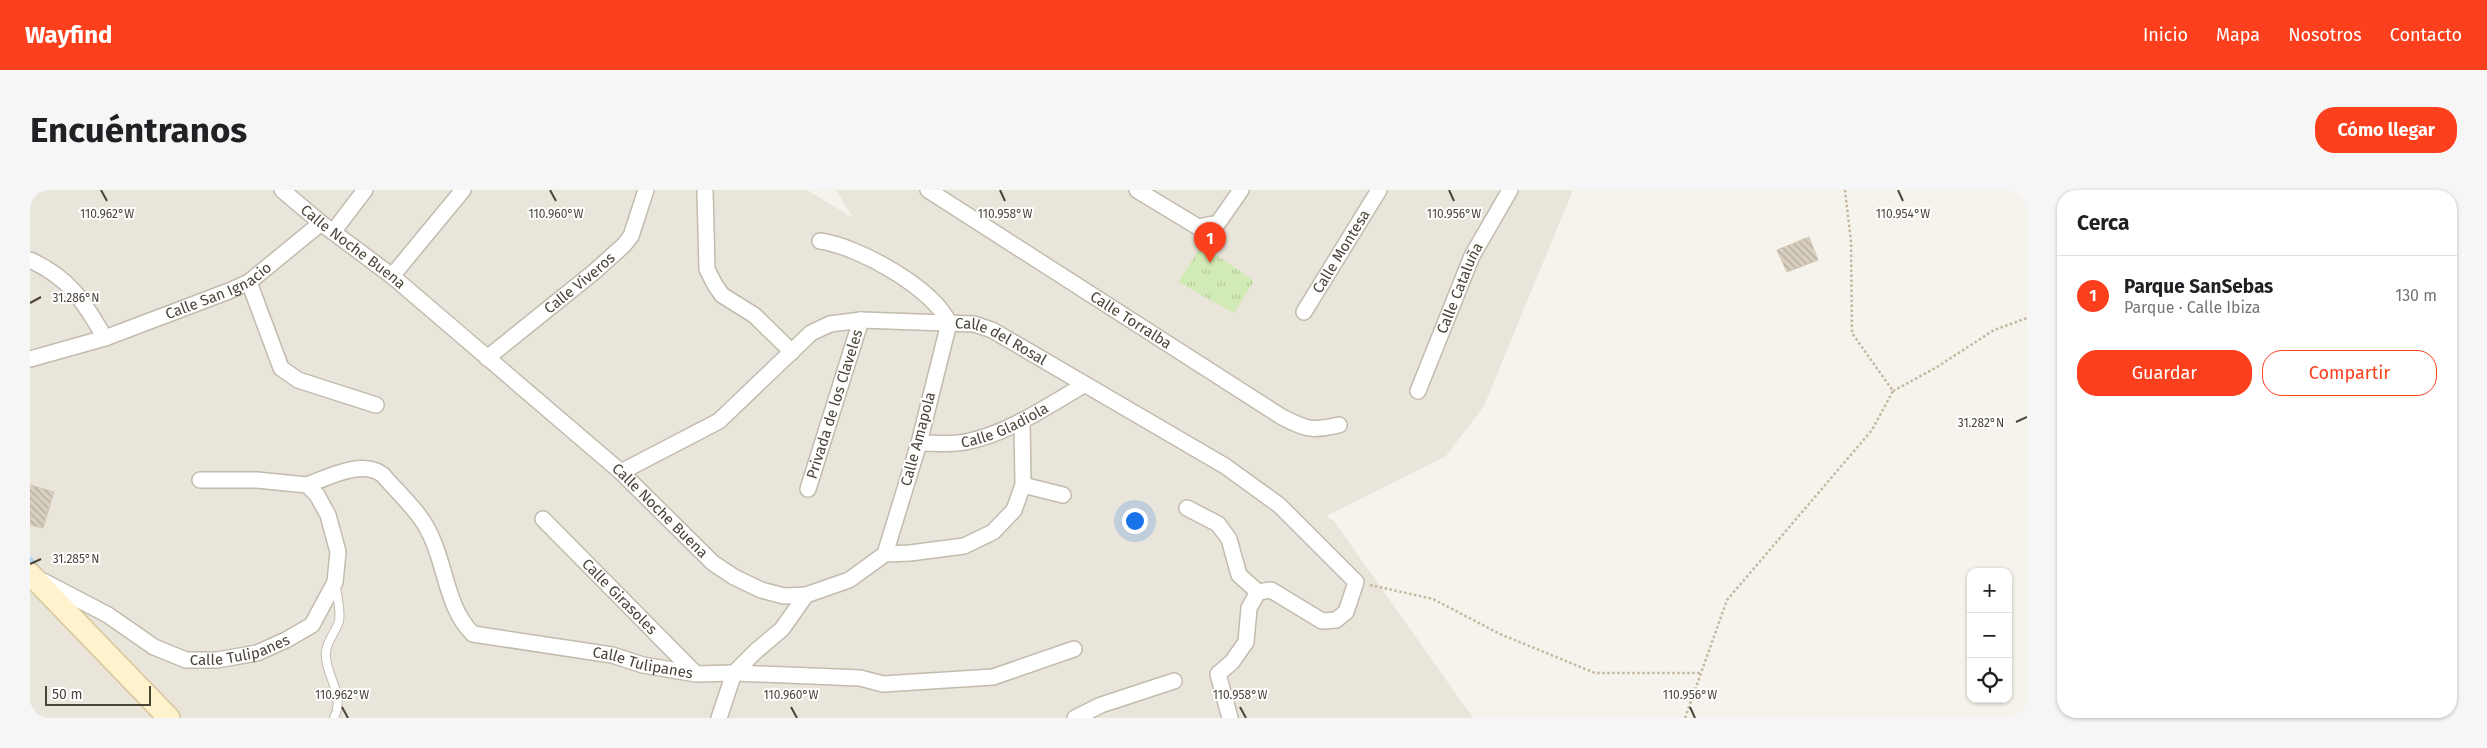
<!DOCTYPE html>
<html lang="es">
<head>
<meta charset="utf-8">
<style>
  body { margin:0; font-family:"Fira Sans",sans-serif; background:#f6f6f6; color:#202124 }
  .controls { position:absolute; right:15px; bottom:15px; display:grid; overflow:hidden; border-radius:10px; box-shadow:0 1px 4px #0004 }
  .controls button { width:45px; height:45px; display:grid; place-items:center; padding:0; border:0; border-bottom:1px solid #e0e0e0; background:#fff; color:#202124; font:25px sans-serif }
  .scale { position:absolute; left:15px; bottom:12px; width:106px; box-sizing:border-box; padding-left:5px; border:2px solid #4b4439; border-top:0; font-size:14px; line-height:18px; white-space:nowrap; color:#4b4439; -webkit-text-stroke:4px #fff; paint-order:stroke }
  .you { position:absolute; left:1104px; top:330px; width:18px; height:18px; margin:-12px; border:4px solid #fff; border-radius:50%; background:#1a73e8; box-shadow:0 0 0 8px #1a73e833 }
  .badge { display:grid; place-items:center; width:32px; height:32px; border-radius:50%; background:#fc3f1d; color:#fff; font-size:16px; font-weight:700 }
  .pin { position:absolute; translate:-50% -41px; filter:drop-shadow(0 1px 2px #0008) }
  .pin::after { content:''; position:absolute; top:26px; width:18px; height:15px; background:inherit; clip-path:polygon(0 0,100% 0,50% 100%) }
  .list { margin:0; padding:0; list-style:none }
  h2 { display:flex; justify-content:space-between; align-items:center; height:65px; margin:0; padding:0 20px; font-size:21px }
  h2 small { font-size:16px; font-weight:400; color:#757577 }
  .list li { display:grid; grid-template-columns:32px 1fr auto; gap:15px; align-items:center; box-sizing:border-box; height:80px; padding:0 20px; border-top:1px solid #e0e0e0 }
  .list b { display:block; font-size:19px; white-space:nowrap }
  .list p { margin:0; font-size:16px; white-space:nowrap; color:#757577 }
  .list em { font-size:16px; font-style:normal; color:#757577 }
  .actions { display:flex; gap:10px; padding:15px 20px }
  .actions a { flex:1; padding:11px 0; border:1px solid #fc3f1d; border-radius:20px; text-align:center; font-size:18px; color:#fc3f1d }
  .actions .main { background:#fc3f1d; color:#fff }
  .icon { flex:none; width:28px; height:28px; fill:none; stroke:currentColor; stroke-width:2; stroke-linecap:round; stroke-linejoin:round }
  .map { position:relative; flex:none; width:1997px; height:528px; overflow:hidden; border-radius:20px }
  header { display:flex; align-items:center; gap:30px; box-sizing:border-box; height:70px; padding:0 25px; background:#fc3f1d; color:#fff }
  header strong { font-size:24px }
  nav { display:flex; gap:28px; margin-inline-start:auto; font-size:18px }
  .intro { display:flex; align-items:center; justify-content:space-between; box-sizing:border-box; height:120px; padding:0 30px }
  h1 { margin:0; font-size:35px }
  .button { padding:12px 22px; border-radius:20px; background:#fc3f1d; color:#fff; font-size:18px; font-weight:700 }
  main { display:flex; gap:30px; padding:0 30px }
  aside { flex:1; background:#fff; border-radius:20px; box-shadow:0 1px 4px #0004 }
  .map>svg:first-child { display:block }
  .residential { fill:#eae5da }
  .park { fill:url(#park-tufts) }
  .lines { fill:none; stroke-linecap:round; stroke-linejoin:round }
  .stream { stroke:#a9d4f2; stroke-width:4.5 }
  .building { fill:url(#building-back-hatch); stroke:#d3c7b4 }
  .lane-casing { stroke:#c2bbae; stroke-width:10 }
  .street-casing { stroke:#c2bbae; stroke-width:18 }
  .secondary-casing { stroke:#d6c79b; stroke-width:24 }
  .path { stroke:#c4b79f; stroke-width:2.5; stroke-dasharray:2.5 2.5; stroke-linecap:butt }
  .lane { stroke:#fff; stroke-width:8 }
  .street { stroke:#fff; stroke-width:15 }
  .secondary { stroke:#fff3cd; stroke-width:21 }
  .ticks { fill:none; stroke:#4b4439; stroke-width:2 }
  .labels { text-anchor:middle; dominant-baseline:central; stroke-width:4; stroke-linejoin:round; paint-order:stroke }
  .street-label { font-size:15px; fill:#4b4439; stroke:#fff }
  .ticks-label { font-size:12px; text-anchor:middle; fill:#4b4439; stroke:#fff; stroke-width:4; stroke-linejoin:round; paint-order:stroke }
</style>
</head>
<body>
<header>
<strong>Wayfind</strong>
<nav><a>Inicio</a><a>Mapa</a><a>Nosotros</a><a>Contacto</a></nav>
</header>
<div class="intro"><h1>Encuéntranos</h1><a class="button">Cómo llegar</a></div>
<main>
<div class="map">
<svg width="1997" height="528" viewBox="0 0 1997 528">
  <defs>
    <pattern id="park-tufts" width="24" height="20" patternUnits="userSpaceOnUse" patternTransform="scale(1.25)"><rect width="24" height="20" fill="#d2eab5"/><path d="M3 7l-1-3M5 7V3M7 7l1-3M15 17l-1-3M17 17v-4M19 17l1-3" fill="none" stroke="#b6ca9c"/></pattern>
    <pattern id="building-back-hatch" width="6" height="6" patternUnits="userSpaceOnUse" patternTransform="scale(1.25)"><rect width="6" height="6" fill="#d8cfc1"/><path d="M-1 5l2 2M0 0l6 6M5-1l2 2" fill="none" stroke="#b1aa9e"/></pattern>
  </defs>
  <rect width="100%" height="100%" fill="#f6f3ec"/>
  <polygon class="residential" points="0,0 777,0 823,28 806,0 1543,0 1454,216 1416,266 1296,326 1304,331 1443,528 0,528"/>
  <polygon class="park" points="1172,55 1224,91 1204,123 1148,92"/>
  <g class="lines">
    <polyline class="stream" points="0,369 9,379"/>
  </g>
  <g class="building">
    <polygon points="1779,47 1788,70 1757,82 1747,60"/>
    <polygon points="0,295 24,302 13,338 0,335"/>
  </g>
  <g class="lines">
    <g class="lane-casing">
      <path id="lane" d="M304,528C315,506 298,489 296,468C294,454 305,444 309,431C311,420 307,407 306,396"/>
    </g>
    <g class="street-casing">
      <g id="street">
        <path id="s1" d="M252,0L291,33L362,86L591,282L683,373L704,387L731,400L754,406L776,405L819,390L855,364L880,363L934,356L963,342L984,320L993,295L992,231"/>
        <polyline points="675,0 677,79 685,95 692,105 724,125 762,162"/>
        <path id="s2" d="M898,0L1252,227C1277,240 1282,241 1309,235"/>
        <polyline points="1107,0 1168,37 1188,33 1211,0"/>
        <polyline points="303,42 335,0"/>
        <path d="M790,51C828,56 903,98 919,133L889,253L855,364"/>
        <path d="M0,70C40,88 54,112 75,148"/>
        <polyline points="362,86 433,0"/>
        <polyline points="219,92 251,178 268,190 346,215"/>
        <path id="s3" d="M1274,122L1349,0"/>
        <path id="s4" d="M457,168L564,82L594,55L601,46L616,0"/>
        <path id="s5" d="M0,169L75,148L199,101L219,92L291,33"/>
        <path id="s6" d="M1388,201L1442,66L1480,0"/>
        <path id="s7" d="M889,253C904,253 921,255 935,252C978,244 1017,216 1054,195"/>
        <path id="s8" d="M591,282L689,231L781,143L800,134L831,130L944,134L962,140L1195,276L1249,315L1326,392L1316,422L1306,430L1292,431L1241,400L1228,402L1209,385L1199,349L1188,334L1157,318"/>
        <path id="s9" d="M277,295C299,287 332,269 353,285C368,303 389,321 399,342C416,374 416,418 443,444L582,465L613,475L666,484L704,483L830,488L853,494L963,487L1044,459"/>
        <polyline points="993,295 1033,305"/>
        <path id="s10" d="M778,299L831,130"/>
        <path id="s11" d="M513,329L666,484"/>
        <path id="s12" d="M13,391L78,425L124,457L156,470H187L227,463L256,450L282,435L305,392L308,362L298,325L287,305L277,295L227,290H170"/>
        <polyline points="689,528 704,483 726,461 752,439 776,405"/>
        <polyline points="1045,528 1071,515 1144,491"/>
        <polyline points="1200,528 1188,484 1202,472 1216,452 1219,418 1228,402"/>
      </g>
    </g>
    <g class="secondary-casing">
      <polyline id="secondary" points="0,384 139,528"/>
    </g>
    <g class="path">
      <polyline points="1863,201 1907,177 1964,140 1997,128"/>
      <polyline points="1340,395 1403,409 1470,444 1565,483 1671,483"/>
      <polyline points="1655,528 1697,410 1842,240 1863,201 1822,143 1821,52 1815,0"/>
    </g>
    <use href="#lane" class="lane"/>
    <use href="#street" class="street"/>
    <use href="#secondary" class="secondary"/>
  </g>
  <path class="ticks" d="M71,0L77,11M520,0L526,11M970,0L975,11M1419,0L1424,11M1868,0L1873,11M0,113L11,107M1986,232L1997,227M0,374L11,369M312,517L318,528M761,517L767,528M1210,517L1216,528M1660,517L1665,528"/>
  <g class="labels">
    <g class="street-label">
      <text stroke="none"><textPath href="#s1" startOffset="91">Calle Noche Buena</textPath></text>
      <text stroke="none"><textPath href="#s3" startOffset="71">Calle Montesa</textPath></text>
      <text stroke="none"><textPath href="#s4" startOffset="119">Calle Viveros</textPath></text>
      <text stroke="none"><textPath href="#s5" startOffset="201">Calle San Ignacio</textPath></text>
      <text stroke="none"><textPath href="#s6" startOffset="111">Calle Cataluña</textPath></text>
      <text stroke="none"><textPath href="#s2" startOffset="241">Calle Torralba</textPath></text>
      <text stroke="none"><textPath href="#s8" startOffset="434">Calle del Rosal</textPath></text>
      <text stroke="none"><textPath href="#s10" startOffset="89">Privada de los Claveles</textPath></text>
      <text stroke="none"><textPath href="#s7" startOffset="89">Calle Gladiola</textPath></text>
      <text transform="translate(888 249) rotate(-75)">Calle Amapola</text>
      <text stroke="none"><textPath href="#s1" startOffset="496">Calle Noche Buena</textPath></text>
      <text stroke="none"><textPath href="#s11" startOffset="109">Calle Girasoles</textPath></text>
      <text stroke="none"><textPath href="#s12" startOffset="219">Calle Tulipanes</textPath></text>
      <text stroke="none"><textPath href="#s9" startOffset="438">Calle Tulipanes</textPath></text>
    </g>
  </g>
  <g class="ticks-label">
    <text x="77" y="28">110.962°W</text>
    <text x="526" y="28">110.960°W</text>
    <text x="975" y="28">110.958°W</text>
    <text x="1424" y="28">110.956°W</text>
    <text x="1873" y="28">110.954°W</text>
    <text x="46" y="112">31.286°N</text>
    <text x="1951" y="237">31.282°N</text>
    <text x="46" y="373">31.285°N</text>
    <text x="312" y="509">110.962°W</text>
    <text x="761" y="509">110.960°W</text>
    <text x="1210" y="509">110.958°W</text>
    <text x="1660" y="509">110.956°W</text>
  </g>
</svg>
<div class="controls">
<button>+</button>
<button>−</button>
<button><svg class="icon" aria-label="locate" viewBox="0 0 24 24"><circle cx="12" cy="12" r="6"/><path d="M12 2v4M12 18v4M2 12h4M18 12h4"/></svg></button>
</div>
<div class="scale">50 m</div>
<div class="you"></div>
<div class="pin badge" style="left:1180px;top:73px">1</div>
</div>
<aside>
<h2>Cerca<small></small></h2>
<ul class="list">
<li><span class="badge">1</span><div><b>Parque SanSebas</b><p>Parque · Calle Ibiza</p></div><em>130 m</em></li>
</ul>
<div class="actions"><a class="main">Guardar</a><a>Compartir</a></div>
</aside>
</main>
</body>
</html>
